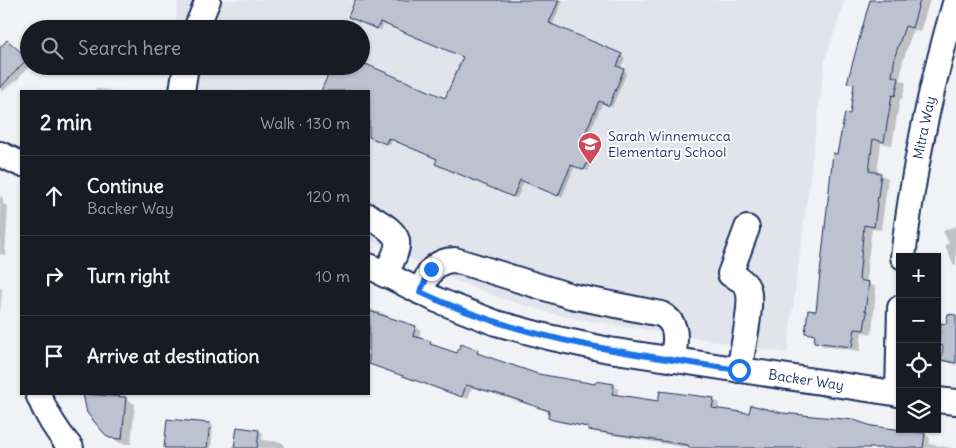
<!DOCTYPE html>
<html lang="en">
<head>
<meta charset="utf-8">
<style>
  body { margin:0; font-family:Delius,sans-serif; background:#20242c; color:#f1f3f6 }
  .controls { position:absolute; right:15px; bottom:15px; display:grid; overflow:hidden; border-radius:0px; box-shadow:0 1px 4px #0004 }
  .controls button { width:45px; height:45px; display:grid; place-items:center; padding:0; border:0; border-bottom:1px solid #363941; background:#171b24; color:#f1f3f6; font:25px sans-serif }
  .stop { position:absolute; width:15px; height:15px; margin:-11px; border:4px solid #1a73e8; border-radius:50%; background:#fff }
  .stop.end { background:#1a73e8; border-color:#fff; box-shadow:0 1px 5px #0008 }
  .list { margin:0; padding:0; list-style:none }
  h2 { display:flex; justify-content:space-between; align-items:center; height:65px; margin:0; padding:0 20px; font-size:21px }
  h2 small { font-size:16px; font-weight:400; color:#9ea1a6 }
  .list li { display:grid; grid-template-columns:32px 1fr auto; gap:15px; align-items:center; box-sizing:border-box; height:80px; padding:0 20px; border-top:1px solid #363941 }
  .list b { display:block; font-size:19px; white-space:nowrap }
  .list p { margin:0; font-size:16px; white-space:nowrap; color:#9ea1a6 }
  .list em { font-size:16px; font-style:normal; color:#9ea1a6 }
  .icon { flex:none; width:28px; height:28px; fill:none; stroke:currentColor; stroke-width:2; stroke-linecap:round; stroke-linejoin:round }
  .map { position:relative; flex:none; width:956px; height:448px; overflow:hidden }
  .search { position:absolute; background:#171b24; box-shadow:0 1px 4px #0004; left:20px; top:20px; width:350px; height:55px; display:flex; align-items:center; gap:12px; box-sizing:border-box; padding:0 18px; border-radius:28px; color:#9ea1a6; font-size:19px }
  .panel { position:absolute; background:#171b24; box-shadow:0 1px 4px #0004; left:20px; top:90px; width:350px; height:305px; border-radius:0px }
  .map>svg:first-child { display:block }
  .built { fill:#e1e4ea }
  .shadow { fill:#0003 }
  .building { fill:#bcc2d0; stroke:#1b2f5e }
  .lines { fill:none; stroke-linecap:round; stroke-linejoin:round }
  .minor-casing { stroke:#1b2f5e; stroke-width:28 }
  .minor { stroke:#fff; stroke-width:24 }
  .route { stroke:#1a73e8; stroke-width:6 }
  .labels { text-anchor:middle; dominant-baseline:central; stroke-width:4; stroke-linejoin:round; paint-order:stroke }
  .street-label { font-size:14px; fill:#1b2f5e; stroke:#fff }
  .poi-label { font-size:14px; fill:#1b2f5e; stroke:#fff; text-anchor:start }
</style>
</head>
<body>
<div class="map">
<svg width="956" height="448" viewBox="0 0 956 448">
  <rect width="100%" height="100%" fill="#f1f2f5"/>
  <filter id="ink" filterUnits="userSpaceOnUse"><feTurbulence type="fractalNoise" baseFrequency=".02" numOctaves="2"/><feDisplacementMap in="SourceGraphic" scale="10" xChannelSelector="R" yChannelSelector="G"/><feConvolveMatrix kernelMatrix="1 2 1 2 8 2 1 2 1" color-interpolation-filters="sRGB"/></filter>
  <g filter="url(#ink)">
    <polygon class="built" points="178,0 845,0 825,60 787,353 561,316 503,299 457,281 369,239 369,91 169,91 172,66 361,66 361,29 175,29"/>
    <g class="shadow">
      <polygon points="356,0 563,0 552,26 625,58 620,69 627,72 612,107 603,102 586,141 598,147 588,171 575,166 562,197 524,181 517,198 440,166 439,159 392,139 390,145 369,137 369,91 322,91 333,66 446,99 464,57 384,23 381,30 353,18"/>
      <polygon points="871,0 930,0 920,32 913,30 903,61 900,79 906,83 902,99 900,99 892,145 881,143 877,173 888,178 881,230 872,229 867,266 867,283 876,287 872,334 862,332 860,351 823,346 815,341 816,337 806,332 817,312 838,155 851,115 856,86 849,82"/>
      <polygon points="0,43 4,46 12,45 29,59 29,66 18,79 2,92"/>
      <polygon points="95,89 123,91 95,91"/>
      <polygon points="0,196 3,198 3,204 8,206 5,255 0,254"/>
      <polygon points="956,226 956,266 953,264 945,245 949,243 943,231"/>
      <polygon points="0,288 2,289 0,316"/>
      <polygon points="369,309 382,313 388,316 387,318 415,327 421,330 418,339 458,355 477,352 482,356 538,375 596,385 613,385 619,389 617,396 659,402 713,399 719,403 718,410 750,414 781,414 823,419 823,417 925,434 930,438 929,444 953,448 689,448 595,432 589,428 555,421 549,417 550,412 472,387 468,399 390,371 389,353 369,347"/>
      <polygon points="956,320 956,365 942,360 944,347 939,345"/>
      <polygon points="86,394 114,394 114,397 125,398 135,404 131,444 120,443 110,437 85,395"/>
      <polygon points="209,424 213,426 211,448 165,448"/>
      <polygon points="238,429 259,431 263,433 262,440 281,442 284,444 284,448 236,448"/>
    </g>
    <g class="building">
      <polygon points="355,0 559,0 549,23 622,54 617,66 624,69 609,106 599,101 583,138 595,144 584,170 571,165 558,196 520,180 513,197 435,164 437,159 388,138 386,144 369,137 369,91 321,91 332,66 361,66 361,62 445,98 463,57 380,22 377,29 348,17"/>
      <polygon points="870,0 920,0 912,28 905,26 895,56 892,76 899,78 895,96 892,95 884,142 873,139 869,171 881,173 874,227 864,225 859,280 869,282 865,311 867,311 864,330 855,329 852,347 814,342 815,335 805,333 808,310 816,311 833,153 837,154 845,113 850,114 854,84 847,83"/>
      <polygon points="7,40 28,58 0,88 0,48"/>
      <polygon points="369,311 416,326 413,336 431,341 430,344 457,353 461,344 478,350 477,353 538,374 595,384 596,381 614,384 612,394 658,401 660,391 714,398 712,408 749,413 751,405 782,413 854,420 872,426 925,433 923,448 689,448 688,445 588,430 588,427 553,420 548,418 549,411 509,397 466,385 462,397 369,364"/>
      <polygon points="948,314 956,315 956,363 941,360 943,346 938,345 941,323 946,324"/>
      <polygon points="83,394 126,397 122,439 109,438 103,432 87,413"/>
      <polygon points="167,419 210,423 207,448 164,448"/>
      <polygon points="237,427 259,430 257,448 234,448"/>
    </g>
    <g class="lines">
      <g class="minor-casing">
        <g id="minor">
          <polyline points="196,29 208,0"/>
          <polyline points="182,91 186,66"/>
          <polyline points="0,154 21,164"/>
          <path d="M369,216C404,237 403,240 385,275"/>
          <path id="s1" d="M903,257C913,169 931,85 956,0"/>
          <path id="s2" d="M369,266L437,300L496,323L548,337L609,350L900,394"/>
          <path d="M420,292C428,275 433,260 455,260L571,296L661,314C680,324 675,342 673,360"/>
          <path d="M739,370C742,353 753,303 748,289C745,281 737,278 730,274L747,228"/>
          <path d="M38,394C46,414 57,432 71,448"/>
          <polyline points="898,394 900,308"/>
          <polyline points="937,400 956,402"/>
        </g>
      </g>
      <use href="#minor" class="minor"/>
    </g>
  </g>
  <g class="lines" filter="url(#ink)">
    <path class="route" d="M431,269L420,292C521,340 630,354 739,370"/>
  </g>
  <defs>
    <g id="school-pin" transform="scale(1.25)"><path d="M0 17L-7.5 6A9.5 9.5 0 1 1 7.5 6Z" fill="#d1495b" stroke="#fff"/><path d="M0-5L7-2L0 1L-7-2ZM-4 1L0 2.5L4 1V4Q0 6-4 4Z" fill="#fff"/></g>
  </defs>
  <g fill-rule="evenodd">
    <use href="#school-pin" x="590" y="144"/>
  </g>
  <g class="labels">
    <g class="street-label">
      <text stroke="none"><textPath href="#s1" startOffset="131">Mitra Way</textPath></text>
      <text stroke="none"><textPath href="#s2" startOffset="455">Backer Way</textPath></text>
    </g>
    <g class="poi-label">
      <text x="608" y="136">Sarah Winnemucca<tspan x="608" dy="16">Elementary School</tspan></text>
    </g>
  </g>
</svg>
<div class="controls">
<button>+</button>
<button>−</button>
<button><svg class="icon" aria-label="locate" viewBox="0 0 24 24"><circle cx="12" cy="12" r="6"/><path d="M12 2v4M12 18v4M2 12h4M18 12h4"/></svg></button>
<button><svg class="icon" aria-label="layers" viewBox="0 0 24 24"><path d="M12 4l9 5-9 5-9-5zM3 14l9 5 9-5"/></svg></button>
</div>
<div class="stop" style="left:739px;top:370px"></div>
<div class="stop end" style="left:431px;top:269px"></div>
<div class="search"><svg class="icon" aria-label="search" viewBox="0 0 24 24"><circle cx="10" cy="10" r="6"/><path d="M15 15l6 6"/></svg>Search here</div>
<section class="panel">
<h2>2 min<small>Walk · 130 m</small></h2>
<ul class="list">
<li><svg class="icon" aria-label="ahead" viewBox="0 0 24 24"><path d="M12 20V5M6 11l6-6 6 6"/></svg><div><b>Continue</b><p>Backer Way</p></div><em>120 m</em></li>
<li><svg class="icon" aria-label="right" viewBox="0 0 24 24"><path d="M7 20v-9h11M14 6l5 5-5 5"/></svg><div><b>Turn right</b></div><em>10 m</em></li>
<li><svg class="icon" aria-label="arrive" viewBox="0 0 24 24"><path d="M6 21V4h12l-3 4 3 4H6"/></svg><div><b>Arrive at destination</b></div></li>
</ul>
</section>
</div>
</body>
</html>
